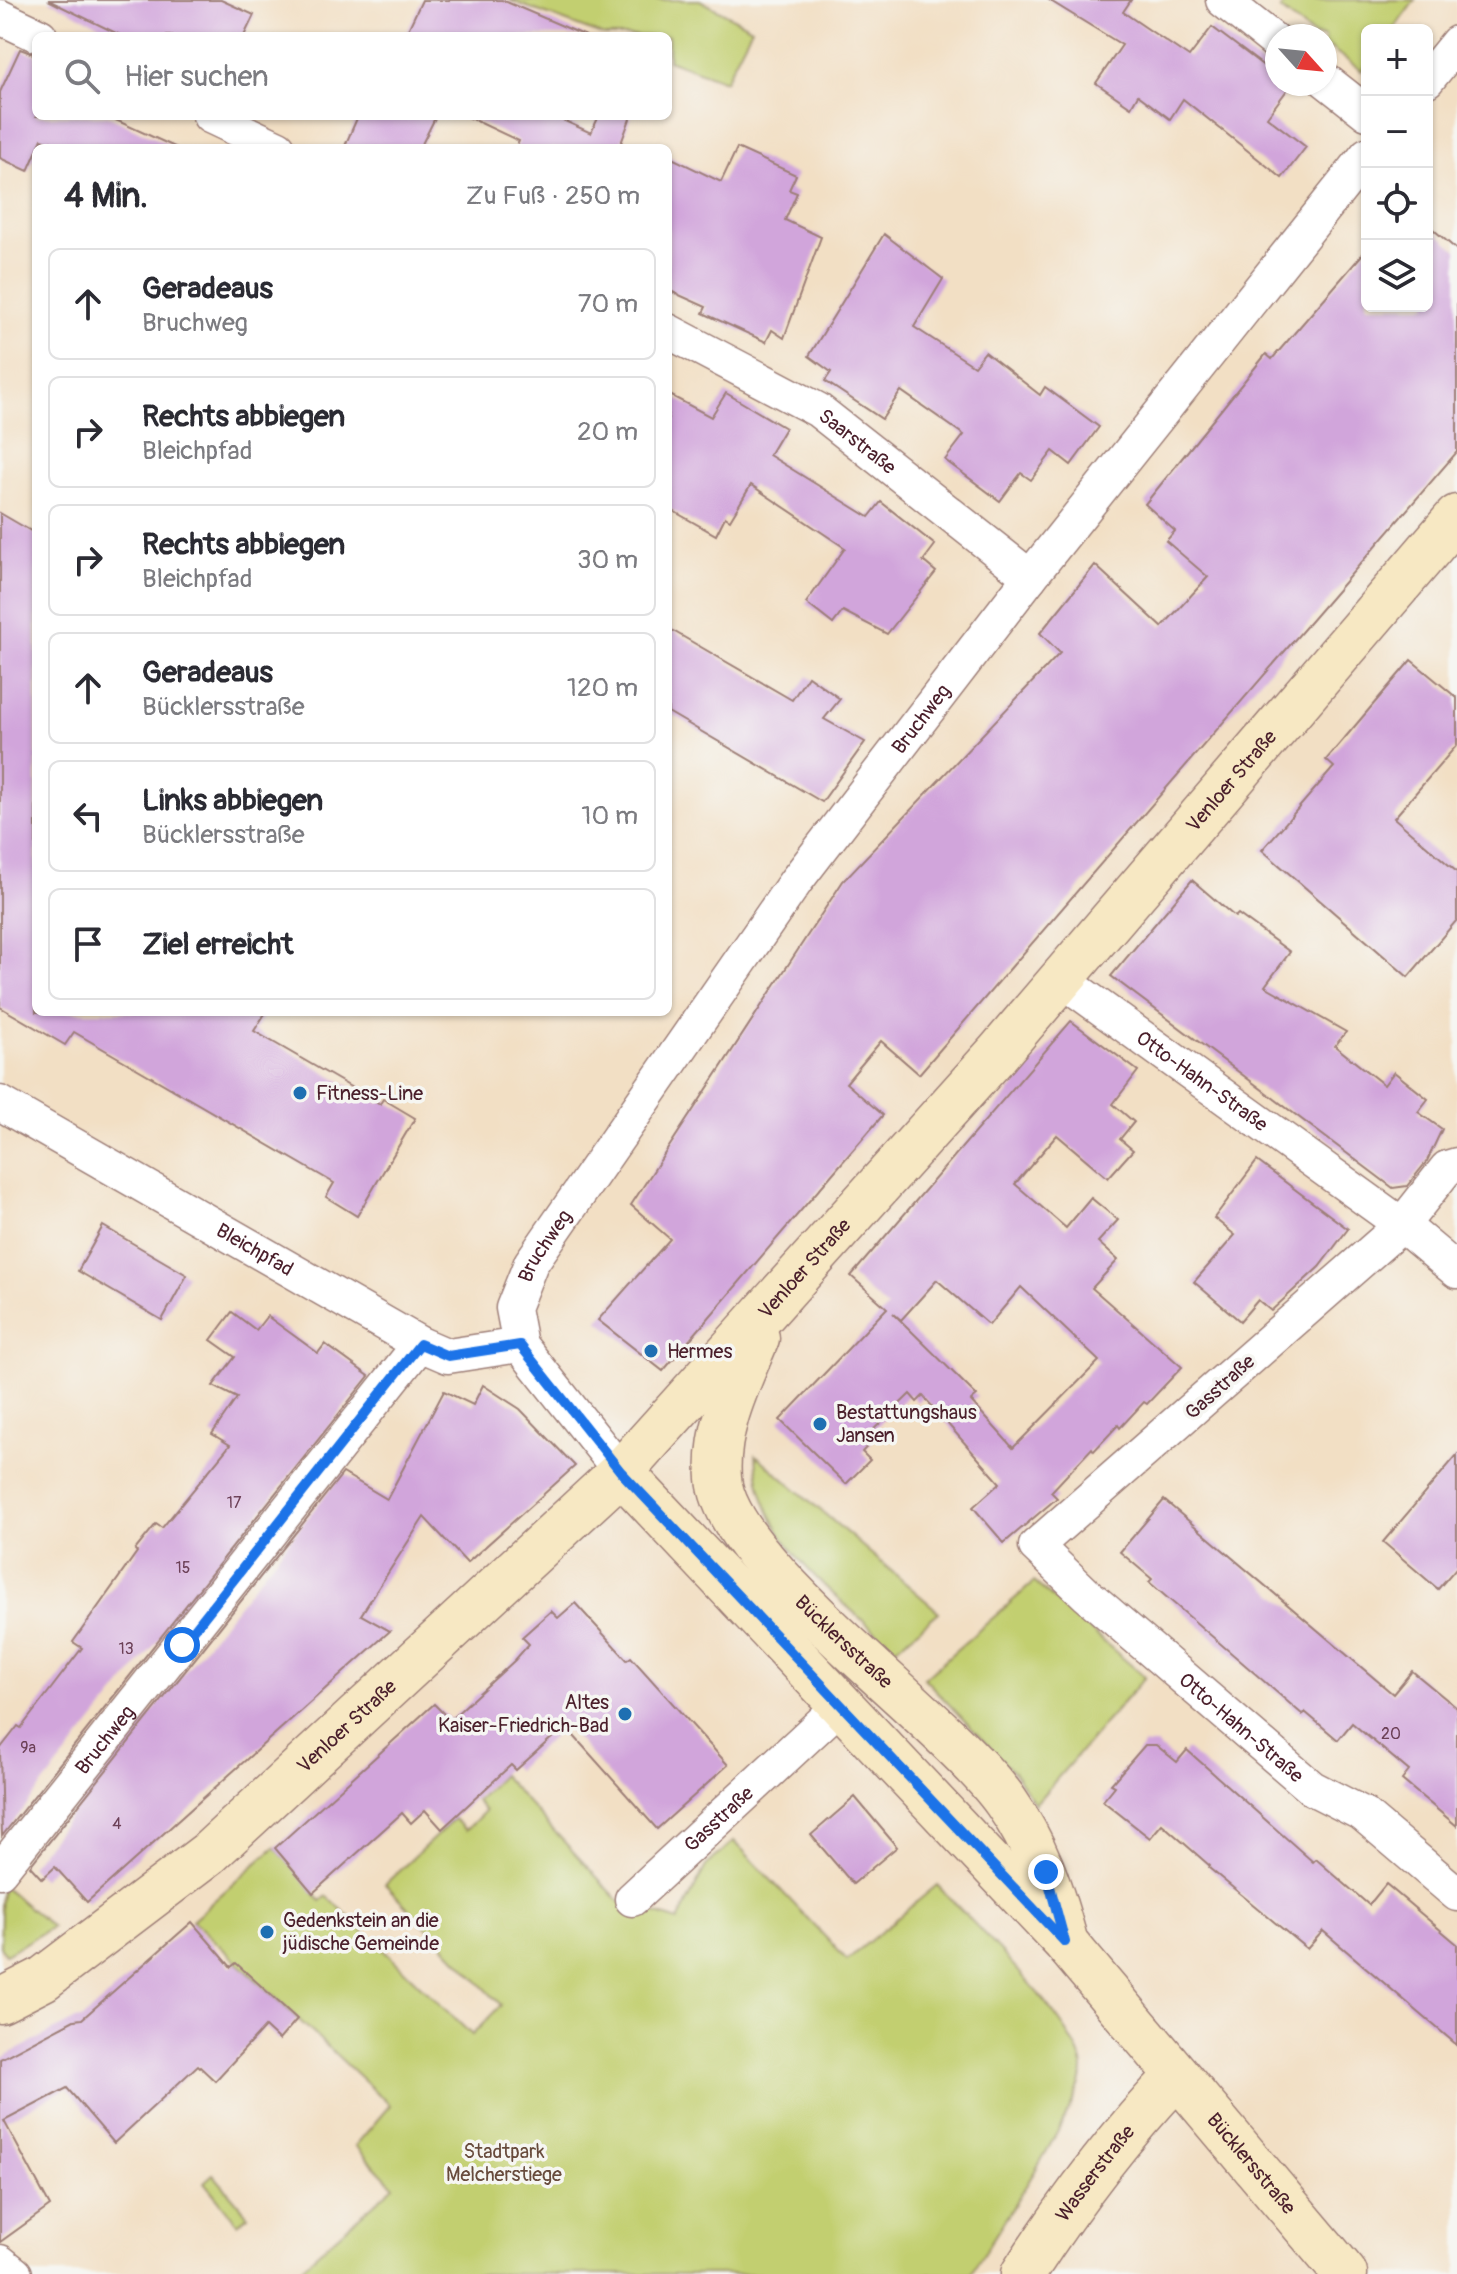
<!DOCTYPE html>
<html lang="de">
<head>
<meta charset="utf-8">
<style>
  body { margin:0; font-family:Pangolin,sans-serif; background:#f2f2f3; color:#2b2b33 }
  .controls { position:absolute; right:24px; top:24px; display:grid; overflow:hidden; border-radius:12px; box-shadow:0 2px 6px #0004 }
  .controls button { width:72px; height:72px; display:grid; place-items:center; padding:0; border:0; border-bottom:2px solid #e1e1e2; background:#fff; color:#2b2b33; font:40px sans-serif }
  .compass { position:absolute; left:1265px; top:24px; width:72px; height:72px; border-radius:50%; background:#fff; box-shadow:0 2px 6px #0004; rotate:117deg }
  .stop { position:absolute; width:24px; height:24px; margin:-18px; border:6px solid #1a73e8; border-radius:50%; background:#fff }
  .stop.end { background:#1a73e8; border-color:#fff; box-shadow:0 2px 8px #0008 }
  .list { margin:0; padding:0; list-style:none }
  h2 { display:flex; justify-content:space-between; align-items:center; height:104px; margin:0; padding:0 32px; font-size:34px }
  h2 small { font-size:26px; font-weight:400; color:#7c7c81 }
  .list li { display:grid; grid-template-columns:52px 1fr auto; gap:24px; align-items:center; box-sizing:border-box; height:112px; margin:0 16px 16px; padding:0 16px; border:2px solid #e1e1e2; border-radius:12px }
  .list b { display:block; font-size:30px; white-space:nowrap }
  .list p { margin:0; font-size:26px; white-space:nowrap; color:#7c7c81 }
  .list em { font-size:26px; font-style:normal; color:#7c7c81 }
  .icon { flex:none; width:44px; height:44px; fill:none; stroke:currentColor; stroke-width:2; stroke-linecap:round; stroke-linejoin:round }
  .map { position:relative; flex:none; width:1457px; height:2274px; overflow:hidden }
  .search { position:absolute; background:#fff; box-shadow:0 2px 6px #0004; left:32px; top:32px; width:640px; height:88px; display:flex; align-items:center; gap:20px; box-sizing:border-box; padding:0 28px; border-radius:12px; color:#7c7c81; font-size:30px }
  .panel { position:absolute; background:#fff; box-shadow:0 2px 6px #0004; left:32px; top:144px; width:640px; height:872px; border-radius:12px }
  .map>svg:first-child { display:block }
  .green { fill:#c2cf70; stroke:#86774e; stroke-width:2 }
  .building { fill:#d1a5db; fill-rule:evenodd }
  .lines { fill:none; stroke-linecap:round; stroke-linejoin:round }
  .minor-casing { stroke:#9e7f78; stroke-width:37 }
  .secondary-casing { stroke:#9e7f78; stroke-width:47 }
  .minor { stroke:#fff; stroke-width:34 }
  .secondary { stroke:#f7e8c3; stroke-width:44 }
  .route { stroke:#1a73e8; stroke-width:10 }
  .poi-dot { fill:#1f6fb2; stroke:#f6f6f2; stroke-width:3 }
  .labels { text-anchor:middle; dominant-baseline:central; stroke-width:7; stroke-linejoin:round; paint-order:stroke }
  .number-label { font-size:16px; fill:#6c4057 }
  .street-label { font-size:20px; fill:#4a1f2b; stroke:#f6f6f2 }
  .poi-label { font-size:20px; fill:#4a1f2b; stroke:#f6f6f2; text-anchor:start }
  .park-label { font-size:20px; fill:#684b3c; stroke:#f6f6f2 }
</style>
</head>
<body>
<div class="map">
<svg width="1457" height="2274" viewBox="0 0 1457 2274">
  <rect width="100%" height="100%" fill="#f6f6f2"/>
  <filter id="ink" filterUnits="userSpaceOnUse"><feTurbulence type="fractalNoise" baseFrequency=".0125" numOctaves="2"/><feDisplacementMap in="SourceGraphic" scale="16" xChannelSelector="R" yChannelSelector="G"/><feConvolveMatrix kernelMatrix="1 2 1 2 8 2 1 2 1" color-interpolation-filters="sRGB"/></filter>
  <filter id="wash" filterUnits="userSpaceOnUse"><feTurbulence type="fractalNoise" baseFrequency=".006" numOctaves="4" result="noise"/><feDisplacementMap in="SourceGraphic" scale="32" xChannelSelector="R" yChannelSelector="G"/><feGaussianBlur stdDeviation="1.8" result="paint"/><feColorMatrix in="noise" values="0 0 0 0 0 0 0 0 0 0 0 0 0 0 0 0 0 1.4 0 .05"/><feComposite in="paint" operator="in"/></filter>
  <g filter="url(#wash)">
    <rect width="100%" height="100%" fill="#f2dfc4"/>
    <g class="green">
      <polygon points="509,0 700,0 752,28 725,81 668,60 668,36 604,36"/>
      <polygon points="1287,0 1415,0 1393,30 1367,30 1367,64 1362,71 1325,44 1325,36 1315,36 1280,9"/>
      <path d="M756,1455L939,1612L895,1649C835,1593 759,1545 756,1455Z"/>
      <polygon points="1034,1582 1145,1677 1035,1804 1015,1774 924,1678"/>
      <path d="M502,1775L619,1901L678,1921L706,1866L734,1841L847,1960L937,1885C967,1917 1084,2030 1083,2070C1082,2105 993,2237 971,2274H294L394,2186L355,2146L390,2105L192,1920L275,1847L321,1901L327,1896L472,2035L501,2005L385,1884L454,1819L466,1830L485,1811L476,1801Z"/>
      <polygon points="2,1885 52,1927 6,1954 0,1947"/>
      <polygon points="213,2174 248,2215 238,2224 204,2182"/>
    </g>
    <g id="blocks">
      <g class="building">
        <polygon points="48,0 221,0 254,15 244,36 122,36"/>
        <polygon points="422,0 502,0 586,36 405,36"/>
        <polygon points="1049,0 1131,0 1123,12 1189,57 1212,27 1277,76 1277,84 1290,86 1267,117 1306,147 1282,178 1183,99 1170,119 1138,95 1131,107 1096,83 1122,45"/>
        <polygon points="20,49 36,55 36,116 107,116 177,148 71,148 42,139 28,171 0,158 0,92"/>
        <polygon points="358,116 436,116 420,148 344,148"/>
        <polygon points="466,116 554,116 591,133 599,116 631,116 620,146 624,148 516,148 519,141"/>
        <polygon points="737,148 796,175 789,190 797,193 785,220 821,237 784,338 772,330 766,342 703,313 706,307 668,290 668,156 721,182"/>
        <polygon points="1427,224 1457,250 1457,452 919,1074 881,1041 846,1083 883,1115 663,1371 598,1320 670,1239 631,1205 843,881 1060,653 1040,633 1095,565 1162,627 1208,577 1166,541 1175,531 1145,504 1266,354 1272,359 1367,249 1367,306 1427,306"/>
        <polygon points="884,234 943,279 914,327 974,366 985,352 1040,395 1045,387 1099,427 1071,465 1053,451 1031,480 1021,473 1000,501 945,460 964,435 901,391 882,419 825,381 831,372 809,356"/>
        <polygon points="726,393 785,428 769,455 869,517 881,502 935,545 923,561 936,572 887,634 843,611 833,624 806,603 845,548 751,485 730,520 725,517 716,535 668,508 668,394 711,417"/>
        <polygon points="0,513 36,534 36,1012 266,1012 254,1031 380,1104 383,1099 415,1118 357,1216 326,1197 334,1183 74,1032 65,1045 0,1007"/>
        <polygon points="668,628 792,700 808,676 840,699 824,719 865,742 822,802 668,712"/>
        <polygon points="1411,660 1457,698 1457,745 1394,818 1457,872 1457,920 1408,977 1262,850 1334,767 1326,760"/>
        <polygon points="1192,880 1235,917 1238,914 1290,952 1265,986 1346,1032 1335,1046 1384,1085 1394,1072 1428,1099 1418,1112 1442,1129 1427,1161 1407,1186 1393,1188 1111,976"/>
        <path d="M1071,1021L1138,1071L1113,1104L1134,1122L1120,1139L1133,1150L1108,1178L1057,1135L1015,1184L1066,1228L1091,1198L1118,1220L1098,1242L1118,1260L1092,1288L1182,1367L1147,1404L1144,1402L1120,1428L1118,1425L1094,1451L1092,1448L1051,1492L1057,1498L1004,1543L973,1507L1000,1483L923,1396L917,1402L910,1394L868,1435L873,1440L862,1452L870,1460L846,1484L780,1420L887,1308L851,1276ZM937,1280L989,1325L1021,1287L1099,1361L1013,1448L971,1401L977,1396L893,1313L901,1320Z"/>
        <polygon points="1257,1161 1348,1229 1319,1267 1271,1311 1258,1300 1240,1321 1194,1282 1235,1235 1214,1218"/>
        <polygon points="103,1226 187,1275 162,1320 78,1271"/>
        <polygon points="232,1312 256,1330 267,1316 318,1353 325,1344 369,1376 2,1836 0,1749 18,1726 21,1728 82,1648 73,1642 137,1552 135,1550 156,1524 162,1528 230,1445 212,1434 237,1398 213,1386 235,1357 211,1340"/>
        <polygon points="483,1385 520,1409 575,1466 467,1563 424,1517 361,1615 390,1631 87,1902 55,1867 42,1879 30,1866 343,1473 387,1499 444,1391 473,1405"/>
        <polygon points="1457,1455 1457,1567 1438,1589 1383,1542"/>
        <polygon points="1164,1500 1393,1694 1412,1671 1457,1708 1457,1826 1402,1780 1409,1771 1352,1723 1338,1740 1305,1712 1303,1715 1149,1582 1152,1579 1120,1552"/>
        <polygon points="575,1603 627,1660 631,1657 728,1765 657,1829 565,1726 516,1770 511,1765 442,1829 425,1810 411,1823 402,1813 313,1893 275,1848 434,1704 450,1720 515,1660 529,1644 522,1637 551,1611 558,1618"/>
        <polygon points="1145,1745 1156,1745 1177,1762 1187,1750 1313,1862 1316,1859 1369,1905 1386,1884 1457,1944 1457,2045 1323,1931 1307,1949 1209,1868 1210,1866 1162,1824 1150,1838 1103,1801 1115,1786 1111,1784"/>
        <polygon points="855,1797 897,1847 853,1884 811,1835"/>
        <polygon points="192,1922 231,1967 236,1963 297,2019 279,2040 265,2027 215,2081 198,2065 114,2143 67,2088 4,2121 50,2206 0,2242 0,2059 74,2020 82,2019"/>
      </g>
    </g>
  </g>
  <g filter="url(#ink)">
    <use href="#blocks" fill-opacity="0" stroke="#9e7f78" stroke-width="2"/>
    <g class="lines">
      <g class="minor-casing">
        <g id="minor">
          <polyline points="1223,0 1277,43"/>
          <polyline points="0,17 40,36"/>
          <polyline points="1325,80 1367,113"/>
          <polyline points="1427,80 1457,43"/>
          <polyline points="210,116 278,148"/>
          <path id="s1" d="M668,331L818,410L1030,577"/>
          <path id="s2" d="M1061,979L1402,1225L1457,1271"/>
          <path id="s3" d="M0,1103L420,1344L448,1356L520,1345"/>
          <path id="s4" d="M1457,1165L1447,1168L1402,1225L1036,1546L1086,1594L1312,1788L1363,1814L1457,1894"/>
          <path id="s5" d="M621,1472L520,1345L513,1308L531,1263L796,881L1030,577L1367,155"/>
          <path id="s6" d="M0,1871L420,1344"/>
          <path id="s7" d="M632,1899L839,1707"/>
          <polyline points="0,2262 15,2274"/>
        </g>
      </g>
      <g class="secondary-casing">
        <g id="secondary">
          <path id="s8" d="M757,1338C739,1382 715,1428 719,1478C725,1565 950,1721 1006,1802C1036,1845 1050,1886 1064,1936"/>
          <path id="s9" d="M621,1472L1065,1942L1345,2274"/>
          <path id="s10" d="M0,2001L43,1979L209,1853L621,1472L997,1054L1457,517"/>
          <path id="s11" d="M1023,2274C1069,2203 1117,2138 1176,2077"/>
        </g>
      </g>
      <use href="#minor" class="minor"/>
      <use href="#secondary" class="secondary"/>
    </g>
  </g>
  <g class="lines" filter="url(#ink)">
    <polyline class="route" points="182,1645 420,1344 448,1356 520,1345 621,1472 1065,1942 1046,1872"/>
  </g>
  <g class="poi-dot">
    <circle cx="300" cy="1093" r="8"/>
    <circle cx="651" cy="1351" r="8"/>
    <circle cx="820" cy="1424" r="8"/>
    <circle cx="625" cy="1714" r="8"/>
    <circle cx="267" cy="1932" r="8"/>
  </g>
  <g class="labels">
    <g class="number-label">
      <text x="234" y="1503">17</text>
      <text x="183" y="1568">15</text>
      <text x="126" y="1649">13</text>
      <text x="1391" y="1734">20</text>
      <text x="28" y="1748">9a</text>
      <text x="117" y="1824">4</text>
    </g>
    <g class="street-label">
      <text stroke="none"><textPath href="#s1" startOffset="220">Saarstraße</textPath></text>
      <text stroke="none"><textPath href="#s5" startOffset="918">Bruchweg</textPath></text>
      <text stroke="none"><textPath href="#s10" startOffset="1740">Venloer Straße</textPath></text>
      <text stroke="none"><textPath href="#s2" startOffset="174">Otto-Hahn-Straße</textPath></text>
      <text stroke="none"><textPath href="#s5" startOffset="270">Bruchweg</textPath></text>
      <text stroke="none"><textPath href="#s3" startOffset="294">Bleichpfad</textPath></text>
      <text stroke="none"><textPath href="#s10" startOffset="1092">Venloer Straße</textPath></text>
      <text transform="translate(1220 1387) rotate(-42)">Gasstraße</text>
      <text stroke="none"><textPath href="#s8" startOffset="356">Bücklersstraße</textPath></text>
      <text stroke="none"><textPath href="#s10" startOffset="444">Venloer Straße</textPath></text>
      <text stroke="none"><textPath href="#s4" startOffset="844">Otto-Hahn-Straße</textPath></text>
      <text stroke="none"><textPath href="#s6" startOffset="168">Bruchweg</textPath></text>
      <text stroke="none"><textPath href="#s7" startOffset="118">Gasstraße</textPath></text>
      <text stroke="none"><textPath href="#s9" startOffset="936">Bücklersstraße</textPath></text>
      <text stroke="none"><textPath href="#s11" startOffset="124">Wasserstraße</textPath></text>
    </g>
    <g class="poi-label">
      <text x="316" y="1093">Fitness-Line</text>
      <text x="667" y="1351">Hermes</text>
      <text x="836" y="1412">Bestattungshaus<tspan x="836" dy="23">Jansen</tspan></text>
      <text x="609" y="1702" text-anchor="end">Altes<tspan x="609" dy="23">Kaiser-Friedrich-Bad</tspan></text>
      <text x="283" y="1920">Gedenkstein an die<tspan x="283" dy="23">jüdische Gemeinde</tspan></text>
    </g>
    <g class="park-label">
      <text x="504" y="2151">Stadtpark<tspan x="504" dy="23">Melcherstiege</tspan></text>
    </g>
  </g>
</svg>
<div class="controls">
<button>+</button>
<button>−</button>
<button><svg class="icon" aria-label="locate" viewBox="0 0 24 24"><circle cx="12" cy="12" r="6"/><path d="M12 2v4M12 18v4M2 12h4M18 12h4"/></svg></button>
<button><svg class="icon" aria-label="layers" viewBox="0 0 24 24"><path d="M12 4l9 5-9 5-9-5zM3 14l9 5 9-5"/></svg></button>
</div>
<svg class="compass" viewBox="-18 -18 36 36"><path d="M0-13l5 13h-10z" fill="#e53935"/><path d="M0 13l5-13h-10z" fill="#7c7c81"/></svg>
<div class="stop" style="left:182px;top:1645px"></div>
<div class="stop end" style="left:1046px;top:1872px"></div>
<div class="search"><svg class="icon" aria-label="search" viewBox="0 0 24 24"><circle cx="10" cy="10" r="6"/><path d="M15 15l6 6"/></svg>Hier suchen</div>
<section class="panel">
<h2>4 Min.<small>Zu Fuß · 250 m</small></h2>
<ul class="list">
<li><svg class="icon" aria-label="ahead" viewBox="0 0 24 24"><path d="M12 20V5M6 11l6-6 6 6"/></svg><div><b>Geradeaus</b><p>Bruchweg</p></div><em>70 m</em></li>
<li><svg class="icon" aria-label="right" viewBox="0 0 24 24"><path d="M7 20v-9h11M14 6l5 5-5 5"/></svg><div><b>Rechts abbiegen</b><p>Bleichpfad</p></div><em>20 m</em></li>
<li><svg class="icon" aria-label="right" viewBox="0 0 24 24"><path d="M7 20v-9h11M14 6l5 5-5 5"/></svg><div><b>Rechts abbiegen</b><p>Bleichpfad</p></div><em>30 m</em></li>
<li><svg class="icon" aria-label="ahead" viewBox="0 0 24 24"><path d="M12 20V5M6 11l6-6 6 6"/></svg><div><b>Geradeaus</b><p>Bücklersstraße</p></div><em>120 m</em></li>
<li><svg class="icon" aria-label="left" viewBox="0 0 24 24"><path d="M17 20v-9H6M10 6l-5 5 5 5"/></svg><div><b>Links abbiegen</b><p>Bücklersstraße</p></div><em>10 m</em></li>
<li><svg class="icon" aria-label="arrive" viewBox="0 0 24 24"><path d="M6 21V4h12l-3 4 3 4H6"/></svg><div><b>Ziel erreicht</b></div></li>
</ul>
</section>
</div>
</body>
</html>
